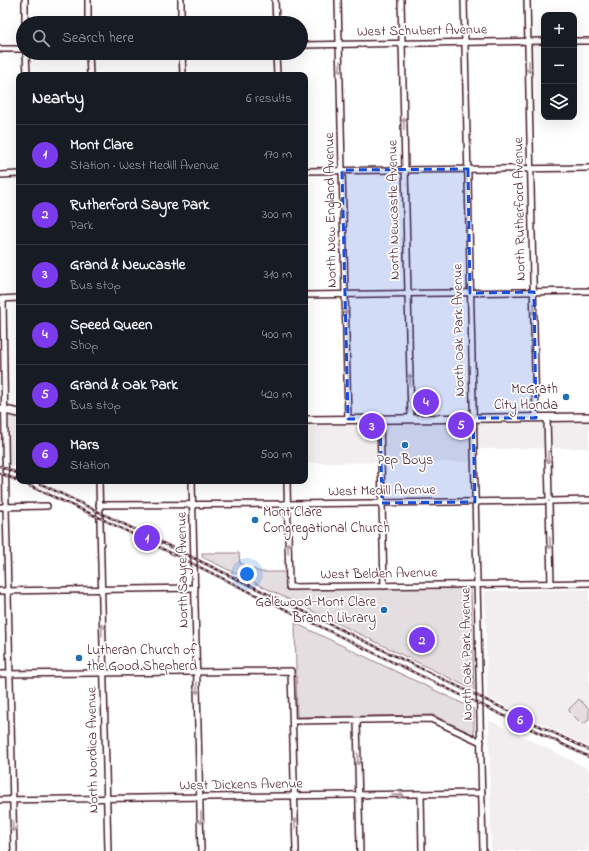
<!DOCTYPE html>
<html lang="en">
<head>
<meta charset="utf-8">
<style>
  body { margin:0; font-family:"Indie Flower",sans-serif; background:#242831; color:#f1f3f6 }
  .controls { position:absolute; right:12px; top:12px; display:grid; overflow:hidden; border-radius:8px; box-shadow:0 4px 16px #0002 }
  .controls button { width:36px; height:36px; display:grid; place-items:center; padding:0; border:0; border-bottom:1px solid #363941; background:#171b24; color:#f1f3f6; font:20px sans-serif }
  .you { position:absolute; left:247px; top:574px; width:14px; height:14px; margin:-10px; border:3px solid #fff; border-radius:50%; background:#1a73e8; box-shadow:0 0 0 6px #1a73e833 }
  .badge { display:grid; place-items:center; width:26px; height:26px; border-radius:50%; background:#7c3aed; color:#fff; font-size:13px; font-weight:700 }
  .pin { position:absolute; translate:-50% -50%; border:2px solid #fff; box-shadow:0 1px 4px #0006 }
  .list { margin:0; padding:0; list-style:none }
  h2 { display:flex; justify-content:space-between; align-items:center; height:52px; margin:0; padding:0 16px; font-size:17px }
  h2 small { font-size:13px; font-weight:400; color:#9ea1a6 }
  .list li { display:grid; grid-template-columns:26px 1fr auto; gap:12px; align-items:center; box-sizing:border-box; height:60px; padding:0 16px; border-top:1px solid #363941 }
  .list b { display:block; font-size:15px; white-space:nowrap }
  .list p { margin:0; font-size:13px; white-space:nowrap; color:#9ea1a6 }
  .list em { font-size:13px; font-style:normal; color:#9ea1a6 }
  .icon { flex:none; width:22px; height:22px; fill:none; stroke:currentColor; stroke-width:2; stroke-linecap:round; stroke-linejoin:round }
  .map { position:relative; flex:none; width:589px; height:851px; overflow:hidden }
  .search { position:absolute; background:#171b24; box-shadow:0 4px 16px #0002; left:16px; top:16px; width:292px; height:44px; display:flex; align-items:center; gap:10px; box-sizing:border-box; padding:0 14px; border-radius:22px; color:#9ea1a6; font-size:15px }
  .panel { position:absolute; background:#171b24; box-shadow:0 4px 16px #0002; left:16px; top:72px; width:292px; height:412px; border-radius:8px }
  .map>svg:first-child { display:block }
  .built { fill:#f2eeef }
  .green { fill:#e5dee0; stroke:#987e86 }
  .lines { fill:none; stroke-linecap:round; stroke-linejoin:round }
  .minor-casing { stroke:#4a1f2b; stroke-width:8 }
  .major-casing { stroke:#4a1f2b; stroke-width:10 }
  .minor { stroke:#fff; stroke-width:5 }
  .major { stroke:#fff; stroke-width:7 }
  .rail-casing { stroke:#4a1f2b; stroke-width:2.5 }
  .rail { stroke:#fff; stroke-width:1; stroke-dasharray:3; stroke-linecap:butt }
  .oneway { stroke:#ae9aa0 }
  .marked { fill:#1d4ed8; fill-opacity:0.2; stroke:#1d4ed8; stroke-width:3; stroke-dasharray:8 5; stroke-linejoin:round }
  .poi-dot { fill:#1f6fb2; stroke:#fff; stroke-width:1.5 }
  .labels { text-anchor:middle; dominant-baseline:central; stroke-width:3.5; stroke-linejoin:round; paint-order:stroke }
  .street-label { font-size:14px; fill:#4a1f2b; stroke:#fff }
  .poi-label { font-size:14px; fill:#4a1f2b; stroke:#fff; text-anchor:end }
</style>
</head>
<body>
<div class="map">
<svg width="589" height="851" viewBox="0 0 589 851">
  <rect width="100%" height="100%" fill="#fff"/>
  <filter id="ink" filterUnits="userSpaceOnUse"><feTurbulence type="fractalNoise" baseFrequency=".025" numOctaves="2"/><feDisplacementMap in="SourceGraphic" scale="8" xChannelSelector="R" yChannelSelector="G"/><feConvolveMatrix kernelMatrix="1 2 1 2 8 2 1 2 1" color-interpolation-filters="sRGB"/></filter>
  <g filter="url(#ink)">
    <g class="built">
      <polygon points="0,414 19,418 19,466 4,466 0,464"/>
      <polygon points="589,422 589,448 477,449 477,462 305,463 305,425"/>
      <polygon points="589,589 589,747 487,697 485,591"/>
      <polygon points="489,720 589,769 589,851 491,851"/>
    </g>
    <g class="green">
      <polygon points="202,553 239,553 240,563 260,572 286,572 286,589 471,588 474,690 202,557"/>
      <polygon points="295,623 474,709 474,735 433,715 297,717"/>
      <polygon points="579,699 589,709 589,719 585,723 581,723 569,711 569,709"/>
    </g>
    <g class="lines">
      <g class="minor-casing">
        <g id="minor">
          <polyline points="25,0 25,23"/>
          <polyline points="88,0 88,23"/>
          <polyline points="181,0 181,23"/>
          <polyline points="275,0 276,23"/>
          <polyline points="338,0 348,419"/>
          <polyline points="401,0 411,419"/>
          <polyline points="464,0 483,851"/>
          <polyline points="527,0 536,418"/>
          <polyline points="574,41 589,41"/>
          <polyline points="301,45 544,41"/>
          <polyline points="0,49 23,49"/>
          <polyline points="26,53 27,75"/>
          <polyline points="89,53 90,75"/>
          <polyline points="182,53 183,75"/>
          <polyline points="276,53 277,75"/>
          <polyline points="305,171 589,168"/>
          <polyline points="0,175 19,174"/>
          <polyline points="305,295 589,291"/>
          <polyline points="0,299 19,298"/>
          <polyline points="3,299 6,507 14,851"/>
          <polyline points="547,418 549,498"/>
          <polyline points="380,419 384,586"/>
          <polyline points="99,481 108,851"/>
          <polyline points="192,481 201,851"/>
          <polyline points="287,481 289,587 589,583"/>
          <polyline points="552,501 589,500"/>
          <polyline points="549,504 551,584"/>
          <polyline points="99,505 287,504 546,501"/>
          <polyline points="0,507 47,506"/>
          <polyline points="0,591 195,588"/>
          <polyline points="0,674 291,671 296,851"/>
          <polyline points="357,720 360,851"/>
          <polyline points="293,721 431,719 481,742"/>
          <polyline points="421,794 422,851"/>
          <polyline points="0,800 482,793"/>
        </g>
      </g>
      <g class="major-casing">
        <g id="major">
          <polyline points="0,409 19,413"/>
          <polyline points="305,420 589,417"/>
        </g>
      </g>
      <use href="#minor" class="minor"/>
      <use href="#major" class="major"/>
      <g class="rail-casing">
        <g id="rail">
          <polyline points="0,466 19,474"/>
          <polyline points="0,473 19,481"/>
          <polyline points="19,481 100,518 376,654 589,757"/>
          <polyline points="35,481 589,750"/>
        </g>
      </g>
      <use href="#rail" class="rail"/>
    </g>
    <defs><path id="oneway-shaft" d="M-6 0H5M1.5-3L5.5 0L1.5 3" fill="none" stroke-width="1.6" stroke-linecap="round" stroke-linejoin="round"/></defs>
    <g class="oneway">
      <use href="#oneway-shaft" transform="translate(340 67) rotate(89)"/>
      <use href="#oneway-shaft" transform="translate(529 67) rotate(89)"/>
      <use href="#oneway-shaft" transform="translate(404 124) rotate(-91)"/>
      <use href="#oneway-shaft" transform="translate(345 309) rotate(89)"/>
      <use href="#oneway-shaft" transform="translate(534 309) rotate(89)"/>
      <use href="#oneway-shaft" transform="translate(410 380) rotate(-91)"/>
      <use href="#oneway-shaft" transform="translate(548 457) rotate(89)"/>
      <use href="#oneway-shaft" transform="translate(550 543) rotate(88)"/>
      <use href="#oneway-shaft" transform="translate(288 548) rotate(-91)"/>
      <use href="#oneway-shaft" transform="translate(102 630) rotate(-91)"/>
      <use href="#oneway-shaft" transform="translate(197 688) rotate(89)"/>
      <use href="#oneway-shaft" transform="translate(358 759) rotate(89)"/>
      <use href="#oneway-shaft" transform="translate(398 795) rotate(-1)"/>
      <use href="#oneway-shaft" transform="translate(201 818) rotate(89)"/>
      <use href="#oneway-shaft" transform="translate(295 824) rotate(-91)"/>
      <use href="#oneway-shaft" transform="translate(13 826) rotate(89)"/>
    </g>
  </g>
  <path class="marked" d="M468,169L470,293L534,292L536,418H473L475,502L382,503L380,419H348L342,170Z"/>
  <g class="poi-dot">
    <circle cx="566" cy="397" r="4"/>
    <circle cx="405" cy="445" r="4"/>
    <circle cx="255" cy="520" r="4"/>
    <circle cx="384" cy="610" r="4"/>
    <circle cx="79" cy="658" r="4"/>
  </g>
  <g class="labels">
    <g class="street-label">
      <text transform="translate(422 31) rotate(-1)">West Schubert Avenue</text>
      <text transform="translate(520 209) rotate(-91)">North Rutherford Avenue</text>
      <text transform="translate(331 210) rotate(-91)">North New England Avenue</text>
      <text transform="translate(394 210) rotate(-91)">North Newcastle Avenue</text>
      <text transform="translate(459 330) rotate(-91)">North Oak Park Avenue</text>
      <text transform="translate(382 491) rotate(-1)">West Medill Avenue</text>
      <text transform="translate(183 570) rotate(-91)">North Sayre Avenue</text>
      <text transform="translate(379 574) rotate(-1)">West Belden Avenue</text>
      <text transform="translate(467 654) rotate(-91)">North Oak Park Avenue</text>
      <text transform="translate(93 750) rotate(-91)">North Nordica Avenue</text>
      <text transform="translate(241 785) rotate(-1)">West Dickens Avenue</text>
    </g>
    <g class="poi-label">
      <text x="558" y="389">McGrath<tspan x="558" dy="16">City Honda</tspan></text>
      <text x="405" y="460" text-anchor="middle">Pep Boys</text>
      <text x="263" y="512" text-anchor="start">Mont Clare<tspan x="263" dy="16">Congregational Church</tspan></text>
      <text x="376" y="602">Galewood-Mont Clare<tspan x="376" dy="16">Branch Library</tspan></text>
      <text x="87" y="650" text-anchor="start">Lutheran Church of<tspan x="87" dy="16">the Good Shepherd</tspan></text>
    </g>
  </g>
</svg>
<div class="controls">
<button>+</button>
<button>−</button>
<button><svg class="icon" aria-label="layers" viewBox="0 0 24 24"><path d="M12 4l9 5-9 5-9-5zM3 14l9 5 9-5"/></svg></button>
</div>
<div class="you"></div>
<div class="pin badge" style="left:147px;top:538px">1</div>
<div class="pin badge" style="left:422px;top:640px">2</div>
<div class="pin badge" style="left:372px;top:426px">3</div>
<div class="pin badge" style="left:426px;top:402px">4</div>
<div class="pin badge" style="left:461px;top:425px">5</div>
<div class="pin badge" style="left:520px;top:720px">6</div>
<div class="search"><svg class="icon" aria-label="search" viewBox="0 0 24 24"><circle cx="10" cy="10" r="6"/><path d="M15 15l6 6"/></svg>Search here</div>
<section class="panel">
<h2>Nearby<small>6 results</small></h2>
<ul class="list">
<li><span class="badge">1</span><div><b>Mont Clare</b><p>Station · West Medill Avenue</p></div><em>170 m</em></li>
<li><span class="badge">2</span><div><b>Rutherford Sayre Park</b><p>Park</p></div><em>300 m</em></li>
<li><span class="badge">3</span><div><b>Grand &amp; Newcastle</b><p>Bus stop</p></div><em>310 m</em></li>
<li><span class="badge">4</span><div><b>Speed Queen</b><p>Shop</p></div><em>400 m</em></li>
<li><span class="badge">5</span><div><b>Grand &amp; Oak Park</b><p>Bus stop</p></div><em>420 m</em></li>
<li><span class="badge">6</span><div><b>Mars</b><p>Station</p></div><em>500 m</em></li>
</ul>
</section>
</div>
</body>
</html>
